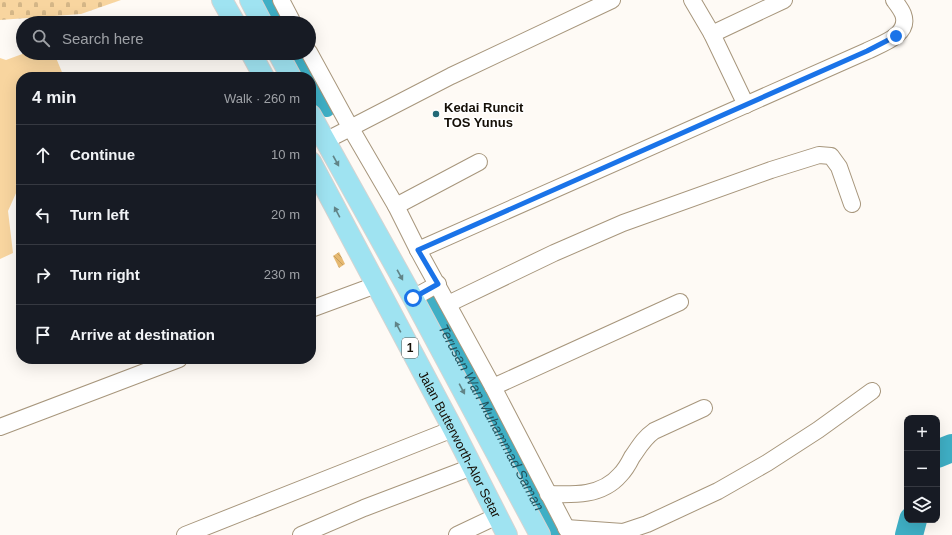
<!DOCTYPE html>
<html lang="en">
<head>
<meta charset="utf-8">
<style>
  body { margin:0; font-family:Arial,sans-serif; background:#20242c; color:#f1f3f6 }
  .controls { position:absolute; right:12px; bottom:12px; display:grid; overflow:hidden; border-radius:8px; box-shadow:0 4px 16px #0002 }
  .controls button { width:36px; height:36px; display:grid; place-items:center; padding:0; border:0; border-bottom:1px solid #363941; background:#171b24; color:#f1f3f6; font:20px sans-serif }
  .stop { position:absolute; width:12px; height:12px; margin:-9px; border:3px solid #1a73e8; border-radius:50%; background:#fff }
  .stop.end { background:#1a73e8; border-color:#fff; box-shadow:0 1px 4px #0008 }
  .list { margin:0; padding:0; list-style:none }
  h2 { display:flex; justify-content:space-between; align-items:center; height:52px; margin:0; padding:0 16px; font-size:17px }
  h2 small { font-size:13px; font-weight:400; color:#9ea1a6 }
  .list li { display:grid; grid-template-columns:26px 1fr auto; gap:12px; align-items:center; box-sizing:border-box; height:60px; padding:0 16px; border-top:1px solid #363941 }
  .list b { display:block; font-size:15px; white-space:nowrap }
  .list em { font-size:13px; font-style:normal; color:#9ea1a6 }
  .icon { flex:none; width:22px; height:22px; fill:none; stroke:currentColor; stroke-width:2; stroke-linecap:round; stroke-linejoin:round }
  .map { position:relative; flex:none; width:952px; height:535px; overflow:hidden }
  .search { position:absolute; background:#171b24; box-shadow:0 4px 16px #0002; left:16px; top:16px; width:300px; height:44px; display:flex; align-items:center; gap:10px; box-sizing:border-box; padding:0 14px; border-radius:22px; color:#9ea1a6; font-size:15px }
  .panel { position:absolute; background:#171b24; box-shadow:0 4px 16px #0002; left:16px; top:72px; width:300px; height:292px; border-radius:16px }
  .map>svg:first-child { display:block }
  .grass { fill:#f8d59f }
  .cemetery { fill:url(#cemetery-stones) }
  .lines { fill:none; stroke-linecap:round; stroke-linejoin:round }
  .canal { stroke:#3fafc5; stroke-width:16 }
  .river { stroke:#3fafc5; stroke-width:28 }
  .building { fill:url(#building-back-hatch) }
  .minor-casing { stroke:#a7967c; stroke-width:18 }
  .major-casing { stroke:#d5d4d2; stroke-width:22 }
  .minor { stroke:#fff; stroke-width:16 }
  .major { stroke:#9fe3f1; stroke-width:20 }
  .oneway { fill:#618487 }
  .route { stroke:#1a73e8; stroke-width:5 }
  .poi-dot { fill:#226977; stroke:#fff; stroke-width:1.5 }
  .labels { text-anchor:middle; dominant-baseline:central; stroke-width:3; stroke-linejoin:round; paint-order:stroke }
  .shield { fill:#fff; stroke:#5b5751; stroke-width:1 }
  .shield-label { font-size:12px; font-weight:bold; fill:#150f06 }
  .poi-label { font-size:13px; font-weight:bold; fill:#150f06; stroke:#fff; text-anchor:start }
  .street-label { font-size:13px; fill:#150f06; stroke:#fff }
  .water-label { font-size:14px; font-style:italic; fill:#23525c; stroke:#fff }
</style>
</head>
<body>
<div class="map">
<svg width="952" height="535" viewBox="0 0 952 535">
  <defs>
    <pattern id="cemetery-stones" width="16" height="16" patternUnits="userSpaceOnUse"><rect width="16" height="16" fill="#f8d59f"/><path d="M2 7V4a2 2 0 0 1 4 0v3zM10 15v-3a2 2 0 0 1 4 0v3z" fill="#d4b687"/></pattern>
    <pattern id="building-back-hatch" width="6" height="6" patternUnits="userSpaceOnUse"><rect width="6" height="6" fill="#e6b971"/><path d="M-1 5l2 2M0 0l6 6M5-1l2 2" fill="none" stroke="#c49e60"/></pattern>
  </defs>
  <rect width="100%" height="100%" fill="#fefaf5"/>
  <polygon class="grass" points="25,53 54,53 64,77 21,77 21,182 8,211 13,253 0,259 0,58 6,60"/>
  <polygon class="cemetery" points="0,0 121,0 81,14 0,20"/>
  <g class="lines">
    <g class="canal">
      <polyline points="268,0 280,23"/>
      <polyline points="296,53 309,77"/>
      <polyline points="311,80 327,109"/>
      <path id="s1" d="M429,300L554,535"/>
    </g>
    <g class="river">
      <polyline points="937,454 952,448"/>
      <polyline points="909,535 913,520"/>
    </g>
  </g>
  <polygon class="building" points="339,252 345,264 339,268 333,256"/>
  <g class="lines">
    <g class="minor-casing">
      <g id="minor">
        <polyline points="281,0 293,23"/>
        <polyline points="692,0 712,34 746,105"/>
        <polyline points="712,34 784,0"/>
        <polyline points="309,52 350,127 396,206 418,250 493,387 570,535"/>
        <polyline points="325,141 451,76 612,0"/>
        <polyline points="396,206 479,162"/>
        <path d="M418,250L867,51C881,44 911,35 903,14C901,9 897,4 894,0"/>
        <polyline points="413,298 438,284"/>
        <polyline points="448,304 554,253 623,223 771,170 819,155 831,156 839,167 852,204"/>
        <polyline points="311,309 376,285"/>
        <polyline points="493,387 680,302"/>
        <polyline points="0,427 179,359"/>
        <path d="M548,494C574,495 602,496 620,475C625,470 629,463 632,457C639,447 644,438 654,431L704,408"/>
        <polyline points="566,528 623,532 647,524 718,491 767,463 818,430 872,391"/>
        <polyline points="185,535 453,429"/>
        <polyline points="301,535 364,508 472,467"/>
        <polyline points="457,535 497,516"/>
      </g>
    </g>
    <g class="major-casing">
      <g id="major">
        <polyline points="222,0 235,23"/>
        <polyline points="250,0 262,23"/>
        <polyline points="251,53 264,77"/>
        <polyline points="278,53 291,77"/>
        <polyline points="311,115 413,298 540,535"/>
        <path id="s2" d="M311,162L453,429L507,535"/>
      </g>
    </g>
    <use href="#minor" class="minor"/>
    <use href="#major" class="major"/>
  </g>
  <defs><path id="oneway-solid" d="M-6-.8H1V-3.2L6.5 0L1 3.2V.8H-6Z"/></defs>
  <g class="oneway">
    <use href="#oneway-solid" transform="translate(336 161) rotate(61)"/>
    <use href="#oneway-solid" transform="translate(337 212) rotate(-118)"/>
    <use href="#oneway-solid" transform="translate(400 275) rotate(61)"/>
    <use href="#oneway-solid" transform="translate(398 327) rotate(-118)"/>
    <use href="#oneway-solid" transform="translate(462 389) rotate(62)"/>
  </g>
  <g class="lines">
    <polyline class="route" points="413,298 438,284 418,250 867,51 896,36"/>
  </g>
  <circle class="poi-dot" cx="436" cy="114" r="4"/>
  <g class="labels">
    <rect class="shield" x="402" y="338" width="16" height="20" rx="3"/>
    <g class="shield-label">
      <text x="410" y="348">1</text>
    </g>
    <g class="poi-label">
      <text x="444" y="107">Kedai Runcit<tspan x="444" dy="15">TOS Yunus</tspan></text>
    </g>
    <g class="street-label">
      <text stroke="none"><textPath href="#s2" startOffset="319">Jalan Butterworth-Alor Setar</textPath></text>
    </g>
    <g class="water-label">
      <text stroke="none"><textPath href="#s1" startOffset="133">Terusan Wan Muhammad Saman</textPath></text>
    </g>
  </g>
</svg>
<div class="controls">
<button>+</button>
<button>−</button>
<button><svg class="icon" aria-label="layers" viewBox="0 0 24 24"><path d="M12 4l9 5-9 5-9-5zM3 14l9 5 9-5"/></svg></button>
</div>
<div class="stop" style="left:413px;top:298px"></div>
<div class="stop end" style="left:896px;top:36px"></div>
<div class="search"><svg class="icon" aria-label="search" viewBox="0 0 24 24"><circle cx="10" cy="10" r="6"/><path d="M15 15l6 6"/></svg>Search here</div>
<section class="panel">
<h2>4 min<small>Walk · 260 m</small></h2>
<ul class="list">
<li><svg class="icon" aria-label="ahead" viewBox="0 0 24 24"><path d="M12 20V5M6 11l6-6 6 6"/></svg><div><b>Continue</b></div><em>10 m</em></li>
<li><svg class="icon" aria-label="left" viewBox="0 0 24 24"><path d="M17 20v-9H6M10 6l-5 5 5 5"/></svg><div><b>Turn left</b></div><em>20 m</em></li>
<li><svg class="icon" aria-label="right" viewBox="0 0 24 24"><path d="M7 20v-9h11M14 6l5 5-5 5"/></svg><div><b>Turn right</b></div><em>230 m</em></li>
<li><svg class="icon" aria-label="arrive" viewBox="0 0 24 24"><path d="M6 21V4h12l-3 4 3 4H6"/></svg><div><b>Arrive at destination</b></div></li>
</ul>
</section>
</div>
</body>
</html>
